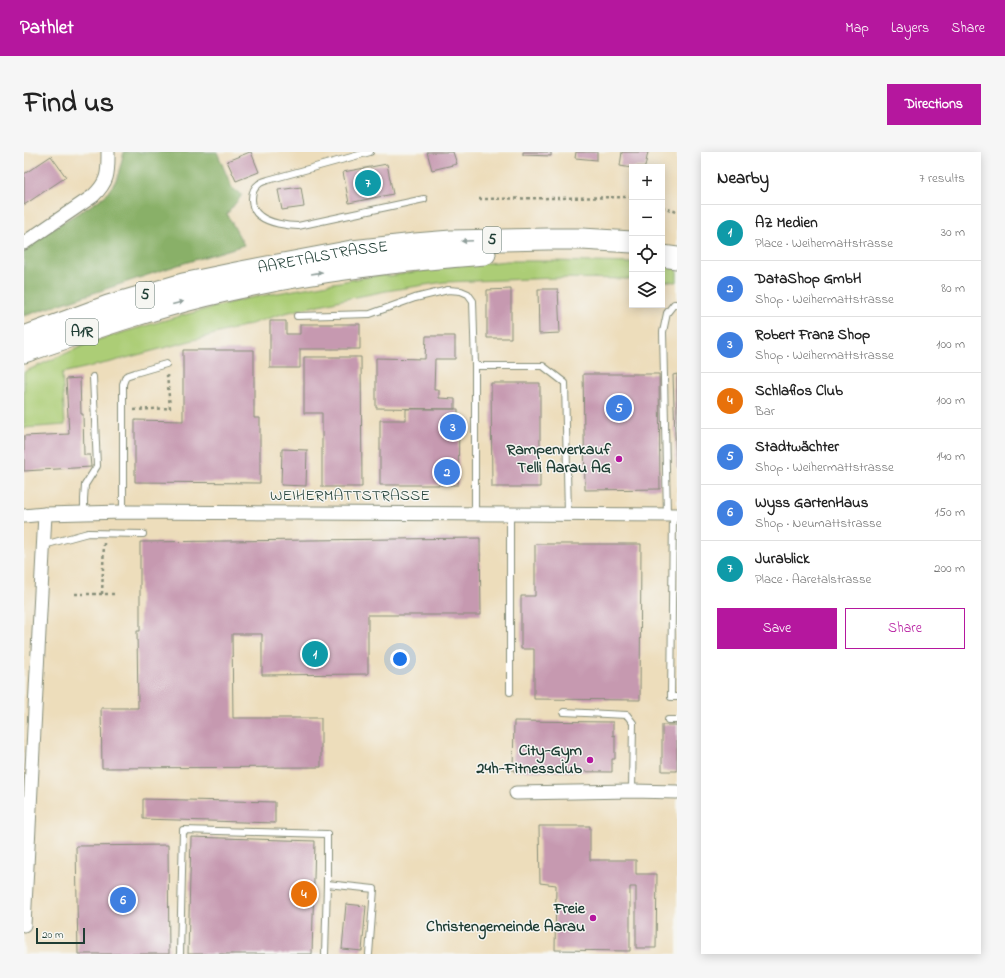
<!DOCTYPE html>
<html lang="en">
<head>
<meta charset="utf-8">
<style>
  body { margin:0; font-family:"Indie Flower",sans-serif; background:#f6f6f6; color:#222 }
  .controls { position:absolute; right:12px; top:12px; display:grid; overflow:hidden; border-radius:0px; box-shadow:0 2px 10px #0003 }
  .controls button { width:36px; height:36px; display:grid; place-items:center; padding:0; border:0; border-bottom:1px solid #e0e0e0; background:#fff; color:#222; font:20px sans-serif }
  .scale { position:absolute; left:12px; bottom:10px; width:49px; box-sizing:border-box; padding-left:4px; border:2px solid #1f3d34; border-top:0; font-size:11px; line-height:14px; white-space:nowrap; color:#1f3d34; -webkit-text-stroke:3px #f6f6f2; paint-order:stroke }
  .you { position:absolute; left:376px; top:507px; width:14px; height:14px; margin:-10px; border:3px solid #fff; border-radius:50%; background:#1a73e8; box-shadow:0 0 0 6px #1a73e833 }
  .badge { display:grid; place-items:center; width:26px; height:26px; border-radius:50%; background:#b5179e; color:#fff; font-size:13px; font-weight:700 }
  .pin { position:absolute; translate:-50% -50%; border:2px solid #fff; box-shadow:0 1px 4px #0006 }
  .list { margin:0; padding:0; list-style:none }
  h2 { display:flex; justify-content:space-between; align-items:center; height:52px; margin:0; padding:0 16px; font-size:17px }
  h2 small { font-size:13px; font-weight:400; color:#767676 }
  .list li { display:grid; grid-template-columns:26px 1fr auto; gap:12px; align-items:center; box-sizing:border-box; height:56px; padding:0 16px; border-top:1px solid #e0e0e0 }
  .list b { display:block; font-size:15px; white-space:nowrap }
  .list p { margin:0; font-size:13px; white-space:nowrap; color:#767676 }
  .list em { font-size:13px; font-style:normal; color:#767676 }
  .actions { display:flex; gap:8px; padding:12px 16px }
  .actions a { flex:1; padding:9px 0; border:1px solid #b5179e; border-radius:0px; text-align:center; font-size:14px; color:#b5179e }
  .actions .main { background:#b5179e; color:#fff }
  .icon { flex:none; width:22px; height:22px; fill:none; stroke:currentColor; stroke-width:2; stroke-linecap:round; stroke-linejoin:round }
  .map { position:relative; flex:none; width:653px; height:802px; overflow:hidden; border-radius:0px }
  header { display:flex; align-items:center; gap:24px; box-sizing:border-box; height:56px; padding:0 20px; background:#b5179e; color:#fff }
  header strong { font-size:19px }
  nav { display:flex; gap:22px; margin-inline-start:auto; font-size:14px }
  .intro { display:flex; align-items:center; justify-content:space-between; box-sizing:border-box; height:96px; padding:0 24px }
  h1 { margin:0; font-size:28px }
  .button { padding:10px 18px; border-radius:0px; background:#b5179e; color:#fff; font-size:14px; font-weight:700 }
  main { display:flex; gap:24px; padding:0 24px }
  aside { flex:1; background:#fff; border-radius:0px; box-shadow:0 2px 10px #0003 }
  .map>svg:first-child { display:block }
  .green { fill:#accd76; stroke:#668555 }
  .forest { fill:#89b067; stroke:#54764e }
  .building { fill:#c699b0 }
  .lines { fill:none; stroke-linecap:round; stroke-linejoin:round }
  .service-casing { stroke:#868d78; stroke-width:8 }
  .minor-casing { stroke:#868d78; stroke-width:15 }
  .primary-casing { stroke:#868d78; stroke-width:23 }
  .path { stroke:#868d78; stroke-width:2.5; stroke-dasharray:3 3; stroke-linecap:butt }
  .service { stroke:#fff; stroke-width:6 }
  .minor { stroke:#fff; stroke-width:13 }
  .primary { stroke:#fff; stroke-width:21 }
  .oneway { fill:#8f9e9a }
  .poi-dot { fill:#b5179e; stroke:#f6f6f2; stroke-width:1.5 }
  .labels { text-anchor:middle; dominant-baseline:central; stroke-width:3; stroke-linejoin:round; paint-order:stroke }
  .shield { fill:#f6f6f2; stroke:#60746d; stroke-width:1 }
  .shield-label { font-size:15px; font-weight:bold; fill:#1f3d34 }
  .street-label { font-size:16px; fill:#1f3d34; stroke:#f6f6f2 }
  .poi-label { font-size:16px; font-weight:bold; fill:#1f3d34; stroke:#f6f6f2; text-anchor:end }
</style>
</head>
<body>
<header>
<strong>Pathlet</strong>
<nav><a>Map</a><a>Layers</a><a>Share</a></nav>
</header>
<div class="intro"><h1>Find us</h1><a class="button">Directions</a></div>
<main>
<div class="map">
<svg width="653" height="802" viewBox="0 0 653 802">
  <rect width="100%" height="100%" fill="#f6f6f2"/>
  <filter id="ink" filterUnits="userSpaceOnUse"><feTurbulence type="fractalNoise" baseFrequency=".025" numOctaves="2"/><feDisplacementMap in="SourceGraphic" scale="8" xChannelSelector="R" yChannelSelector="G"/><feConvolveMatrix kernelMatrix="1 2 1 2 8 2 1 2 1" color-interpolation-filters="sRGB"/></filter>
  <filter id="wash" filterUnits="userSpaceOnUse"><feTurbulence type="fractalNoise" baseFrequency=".012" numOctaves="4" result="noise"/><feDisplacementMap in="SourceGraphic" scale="16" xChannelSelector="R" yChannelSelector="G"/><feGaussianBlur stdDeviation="0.9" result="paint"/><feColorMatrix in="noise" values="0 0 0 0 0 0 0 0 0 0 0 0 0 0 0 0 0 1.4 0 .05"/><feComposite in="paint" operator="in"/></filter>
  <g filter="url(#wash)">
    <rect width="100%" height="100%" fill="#edddbb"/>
    <g class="green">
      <polygon points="483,109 529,109 608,111 608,127 534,126 420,130 362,139 317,148 261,161 227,172 166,189 87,210 38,221 41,273 0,276 0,220 70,189 145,167 220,147 355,123 366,124 437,112 464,111"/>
      <polygon points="638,114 653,115 653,130 638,129"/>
    </g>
    <polygon class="forest" points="100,0 193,0 208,36 218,43 203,62 220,93 154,113 0,164 0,93 66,54 82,43 93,27"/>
    <g id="blocks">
      <g class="building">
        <polygon points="226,0 227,0 235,20 212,29 203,9"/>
        <polygon points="403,0 429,0 433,12 408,18"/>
        <polygon points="499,0 527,0 527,4 499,3"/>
        <polygon points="552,0 573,0 573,8 551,6"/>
        <polygon points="598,0 624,0 621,15 608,15 608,16 596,14"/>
        <polygon points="27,4 42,25 0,53 0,22"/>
        <polygon points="363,12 369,42 325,51 319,20"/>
        <polygon points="277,35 280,55 258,58 254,38"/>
        <polygon points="487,137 487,186 463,186 463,138"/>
        <polygon points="514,137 534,137 536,181 515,182"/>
        <polygon points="246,169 262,169 262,182 276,182 276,172 336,172 336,197 276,197 276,216 246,216"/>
        <polygon points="402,184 431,184 431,207 411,207 410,238 415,238 415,246 431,247 431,257 352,256 352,206 401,207"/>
        <polygon points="159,198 230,198 230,266 236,266 236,331 111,330 111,268 159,269"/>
        <polygon points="280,205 337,205 338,335 298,335 298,261 280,261"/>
        <polygon points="559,222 635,222 636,337 561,338"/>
        <polygon points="653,222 653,315 652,315 649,223"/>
        <polygon points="56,226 57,262 59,262 60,303 66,303 67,315 0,319 0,284 45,282 42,227"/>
        <polygon points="467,231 516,231 516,335 468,335"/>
        <polygon points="382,257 434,257 434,268 435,268 435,272 434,333 356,333 356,268 382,268"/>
        <polygon points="258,297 283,298 282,334 257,333"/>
        <polygon points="456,386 457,463 344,463 344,522 238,523 238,482 208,482 209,566 297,566 297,615 78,616 77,556 114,556 113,479 116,479 116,390"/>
        <polygon points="511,392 617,392 616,548 510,547 510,497 497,497 497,444 511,444"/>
        <polygon points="490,569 589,570 589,584 591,583 591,607 588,607 588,620 489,619"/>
        <rect x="638" y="573" width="15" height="46"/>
        <polygon points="119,647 251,650 251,671 119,667"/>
        <polygon points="515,674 566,674 566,708 612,708 612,722 633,722 632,796 612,796 612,735 606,735 606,799 531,798 532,733 516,731"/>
        <polygon points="167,685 291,689 288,802 164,802"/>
        <polygon points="144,693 145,802 54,802 52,694"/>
        <polygon points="322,752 342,754 338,799 318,797"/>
      </g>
    </g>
  </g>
  <g filter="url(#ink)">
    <use href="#blocks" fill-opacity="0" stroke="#868d78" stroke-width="1"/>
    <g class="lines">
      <g class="service-casing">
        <g id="service">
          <path d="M346,0L244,28C241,29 237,30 235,32C225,39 226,57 236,64C245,71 263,74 274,74L400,47"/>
          <polyline points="273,164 346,162 391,146 424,138 437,139 444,142 449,149 451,214"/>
          <polyline points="99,360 99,232 102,224 111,221 142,212"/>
          <polyline points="60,361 60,347 61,333 73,314 69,225"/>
          <polyline points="451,362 451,214 519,214 541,231 544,362"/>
          <polyline points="486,362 486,540"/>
          <polyline points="643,363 639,180 643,161 650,152 653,152"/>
          <polyline points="649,363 647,545 653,545"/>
          <polyline points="20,393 64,381 119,382"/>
          <polyline points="540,560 603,563 609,571 608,639"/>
          <polyline points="644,568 653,568"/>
          <polyline points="303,732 350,737 345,802"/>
          <polyline points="156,802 159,678 303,682 303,732 301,802"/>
        </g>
      </g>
      <g class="minor-casing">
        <g id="minor">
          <path d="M0,91L69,44C85,29 84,20 84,0"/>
          <polyline points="0,364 21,362 99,360 653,363"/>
          <polyline points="492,641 608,639 653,640"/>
          <polyline points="0,773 21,362"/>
        </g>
      </g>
      <g class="primary-casing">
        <g id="primary">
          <polyline points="638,104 653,106"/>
          <path id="s1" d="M0,185L84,154L159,132L212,121L328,99L391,92L427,89L524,87H558L608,90"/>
          <path d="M0,200C60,180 119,159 180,144C272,121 367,109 461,102"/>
        </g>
      </g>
      <g class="path">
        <polyline points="455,47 608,45"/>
        <polyline points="638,55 653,60"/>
        <polyline points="110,258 146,256 143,223"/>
        <polyline points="435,272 441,272"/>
        <polyline points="51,442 93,442"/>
        <polyline points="78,442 80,391"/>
      </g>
      <use href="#service" class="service"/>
      <use href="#minor" class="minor"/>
      <use href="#primary" class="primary"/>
    </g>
    <defs><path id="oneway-solid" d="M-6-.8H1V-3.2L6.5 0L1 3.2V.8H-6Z"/></defs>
    <g class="oneway">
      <use href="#oneway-solid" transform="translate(443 89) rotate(178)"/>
      <use href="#oneway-solid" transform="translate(293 121) rotate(-9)"/>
      <use href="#oneway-solid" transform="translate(154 151) rotate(-15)"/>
    </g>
  </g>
  <g class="poi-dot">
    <circle cx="595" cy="307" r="4"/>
    <circle cx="566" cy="608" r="4"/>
    <circle cx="569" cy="766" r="4"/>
  </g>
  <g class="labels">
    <g class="shield">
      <rect x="459" y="75" width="18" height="26" rx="3"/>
      <rect x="112" y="130" width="18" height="26" rx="3"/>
      <rect x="42" y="167" width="32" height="26" rx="3"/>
    </g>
    <g class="shield-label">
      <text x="468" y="88">5</text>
      <text x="121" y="143">5</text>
      <text x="58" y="180">A1R</text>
    </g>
    <g class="street-label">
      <text stroke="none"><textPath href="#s1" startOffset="310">AARETALSTRASSE</textPath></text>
      <text x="326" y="344">WEIHERMATTSTRASSE</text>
    </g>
    <g class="poi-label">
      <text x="587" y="298">Rampenverkauf<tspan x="587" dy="18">Telli Aarau AG</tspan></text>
      <text x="558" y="599">City-Gym<tspan x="558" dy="18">24h-Fitnessclub</tspan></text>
      <text x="561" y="757">Freie<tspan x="561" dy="18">Christengemeinde Aarau</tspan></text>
    </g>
  </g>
</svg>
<div class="controls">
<button>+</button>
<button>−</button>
<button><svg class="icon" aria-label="locate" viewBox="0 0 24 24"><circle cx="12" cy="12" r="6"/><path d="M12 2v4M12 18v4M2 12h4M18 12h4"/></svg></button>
<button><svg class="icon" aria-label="layers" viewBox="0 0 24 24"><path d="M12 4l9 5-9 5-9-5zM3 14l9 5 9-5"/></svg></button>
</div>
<div class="scale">20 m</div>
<div class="you"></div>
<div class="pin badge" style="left:291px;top:502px;background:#0f9aa8">1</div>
<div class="pin badge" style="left:423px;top:320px;background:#3f7fe0">2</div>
<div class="pin badge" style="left:429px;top:275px;background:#3f7fe0">3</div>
<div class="pin badge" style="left:280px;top:742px;background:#e8710a">4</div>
<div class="pin badge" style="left:595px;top:256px;background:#3f7fe0">5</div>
<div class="pin badge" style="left:99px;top:748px;background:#3f7fe0">6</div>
<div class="pin badge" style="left:344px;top:31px;background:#0f9aa8">7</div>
</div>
<aside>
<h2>Nearby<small>7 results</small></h2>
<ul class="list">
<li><span class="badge" style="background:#0f9aa8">1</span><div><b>AZ Medien</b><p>Place · Weihermattstrasse</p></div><em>30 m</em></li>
<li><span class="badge" style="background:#3f7fe0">2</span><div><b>DataShop GmbH</b><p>Shop · Weihermattstrasse</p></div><em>80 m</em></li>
<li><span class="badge" style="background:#3f7fe0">3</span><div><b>Robert Franz Shop</b><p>Shop · Weihermattstrasse</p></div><em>100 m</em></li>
<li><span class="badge" style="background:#e8710a">4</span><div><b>Schlaflos Club</b><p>Bar</p></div><em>100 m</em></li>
<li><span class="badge" style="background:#3f7fe0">5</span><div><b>Stadtwächter</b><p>Shop · Weihermattstrasse</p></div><em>140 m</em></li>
<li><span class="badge" style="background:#3f7fe0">6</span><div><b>Wyss GartenHaus</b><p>Shop · Neumattstrasse</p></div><em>150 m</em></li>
<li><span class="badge" style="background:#0f9aa8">7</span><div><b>Jurablick</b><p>Place · Aaretalstrasse</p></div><em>200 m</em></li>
</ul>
<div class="actions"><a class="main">Save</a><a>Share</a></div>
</aside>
</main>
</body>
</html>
